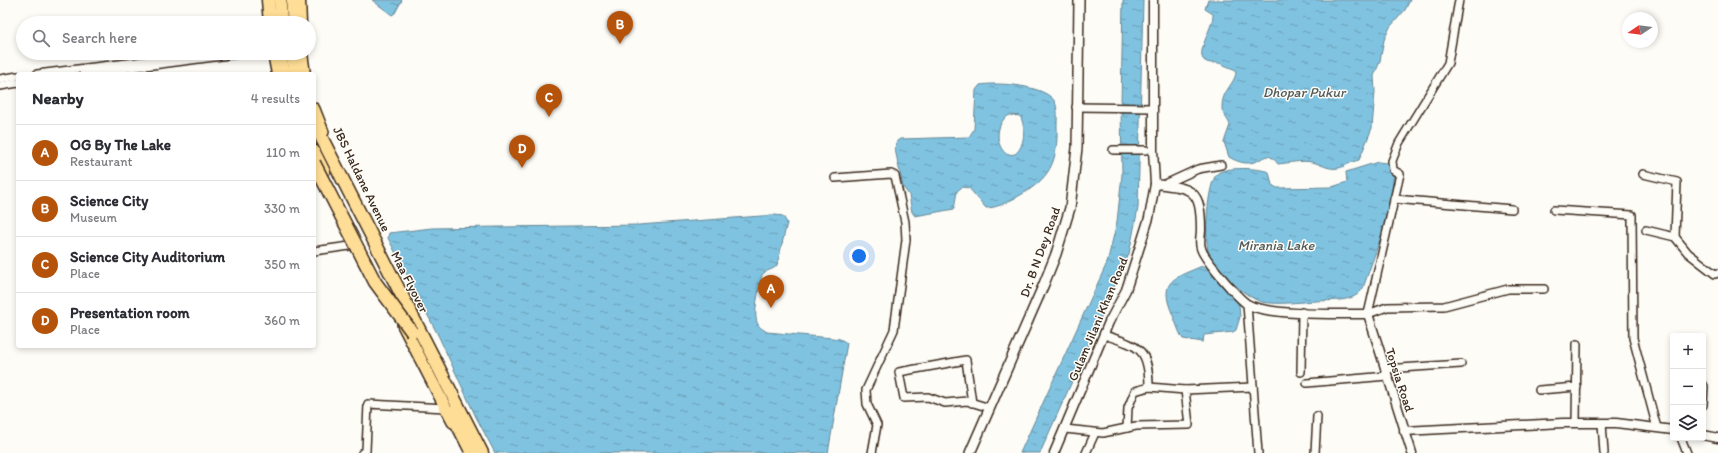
<!DOCTYPE html>
<html lang="en">
<head>
<meta charset="utf-8">
<style>
  body { margin:0; font-family:Itim,sans-serif; background:#f2f2f3; color:#2b2b33 }
  .controls { position:absolute; right:12px; bottom:12px; display:grid; overflow:hidden; border-radius:4px; box-shadow:0 2px 6px #0003 }
  .controls button { width:36px; height:36px; display:grid; place-items:center; padding:0; border:0; border-bottom:1px solid #e1e1e2; background:#fff; color:#2b2b33; font:20px sans-serif }
  .compass { position:absolute; left:1622px; top:12px; width:36px; height:36px; border-radius:50%; background:#fff; box-shadow:0 2px 6px #0003; rotate:257deg }
  .you { position:absolute; left:859px; top:256px; width:14px; height:14px; margin:-10px; border:3px solid #fff; border-radius:50%; background:#1a73e8; box-shadow:0 0 0 6px #1a73e833 }
  .badge { display:grid; place-items:center; width:26px; height:26px; border-radius:50%; background:#b45309; color:#fff; font-size:13px; font-weight:700 }
  .pin { position:absolute; translate:-50% -33px; filter:drop-shadow(0 1px 2px #0008) }
  .pin::after { content:''; position:absolute; top:21px; width:14px; height:12px; background:inherit; clip-path:polygon(0 0,100% 0,50% 100%) }
  .list { margin:0; padding:0; list-style:none }
  h2 { display:flex; justify-content:space-between; align-items:center; height:52px; margin:0; padding:0 16px; font-size:17px }
  h2 small { font-size:13px; font-weight:400; color:#7c7c81 }
  .list li { display:grid; grid-template-columns:26px 1fr auto; gap:12px; align-items:center; box-sizing:border-box; height:56px; padding:0 16px; border-top:1px solid #e1e1e2 }
  .list b { display:block; font-size:15px; white-space:nowrap }
  .list p { margin:0; font-size:13px; white-space:nowrap; color:#7c7c81 }
  .list em { font-size:13px; font-style:normal; color:#7c7c81 }
  .icon { flex:none; width:22px; height:22px; fill:none; stroke:currentColor; stroke-width:2; stroke-linecap:round; stroke-linejoin:round }
  .map { position:relative; flex:none; width:1718px; height:453px; overflow:hidden }
  .search { position:absolute; background:#fff; box-shadow:0 2px 6px #0003; left:16px; top:16px; width:300px; height:44px; display:flex; align-items:center; gap:10px; box-sizing:border-box; padding:0 14px; border-radius:22px; color:#7c7c81; font-size:15px }
  .panel { position:absolute; background:#fff; box-shadow:0 2px 6px #0003; left:16px; top:72px; width:300px; height:276px; border-radius:4px }
  .map>svg:first-child { display:block }
  .water { fill:url(#water-ripples); stroke:#648693; fill-rule:evenodd }
  .lines { fill:none; stroke-linecap:round; stroke-linejoin:round }
  .minor-casing { stroke:#3b2a1e; stroke-width:10 }
  .tertiary-casing { stroke:#3b2a1e; stroke-width:11 }
  .secondary-casing { stroke:#3b2a1e; stroke-width:12 }
  .primary-casing { stroke:#3b2a1e; stroke-width:14 }
  .motorway-casing { stroke:#3b2a1e; stroke-width:15 }
  .minor { stroke:#fdfcf7; stroke-width:7 }
  .tertiary { stroke:#fdfcf7; stroke-width:8 }
  .secondary { stroke:#fdfcf7; stroke-width:9 }
  .primary { stroke:#fedd96; stroke-width:11 }
  .motorway { stroke:#fedd96; stroke-width:12 }
  .motorway-bridge-casing { stroke:#3b2a1e; stroke-width:15; stroke-linecap:butt }
  .motorway-bridge { stroke:#fedd96; stroke-width:12 }
  .labels { text-anchor:middle; dominant-baseline:central; stroke-width:3; stroke-linejoin:round; paint-order:stroke }
  .street-label { font-size:13px; fill:#3b2a1e; stroke:#fdfcf7 }
  .water-label { font-size:14px; font-style:italic; fill:#505858; stroke:#fdfcf7 }
</style>
</head>
<body>
<div class="map">
<svg width="1718" height="453" viewBox="0 0 1718 453">
  <defs>
    <pattern id="water-ripples" width="26" height="14" patternUnits="userSpaceOnUse"><rect width="26" height="14" fill="#80c3e1"/><path d="M2 4q2-2 4 0t4 0M15 11q2-2 4 0t4 0" fill="none" stroke="#6a9fb6"/></pattern>
  </defs>
  <rect width="100%" height="100%" fill="#fdfcf7"/>
  <filter id="ink" filterUnits="userSpaceOnUse"><feTurbulence type="fractalNoise" baseFrequency=".025" numOctaves="2"/><feDisplacementMap in="SourceGraphic" scale="8" xChannelSelector="R" yChannelSelector="G"/><feConvolveMatrix kernelMatrix="1 2 1 2 8 2 1 2 1" color-interpolation-filters="sRGB"/></filter>
  <g filter="url(#ink)">
    <g class="water">
      <polygon points="372,0 402,0 395,13 392,15"/>
      <polygon points="1123,0 1143,0 1138,208 1129,254 1040,453 1020,453 1107,263 1117,222 1122,175 1121,105"/>
      <path d="M1208,0H1410L1405,10L1390,27L1384,40L1380,61L1374,76L1375,92L1372,128L1359,160C1350,162 1346,166 1339,168C1328,170 1321,164 1312,162C1302,160 1288,163 1278,164C1267,149 1263,160 1254,162C1245,165 1236,161 1229,157L1224,142L1230,125C1228,119 1222,114 1222,108C1221,90 1237,83 1236,70C1230,68 1225,65 1219,63C1215,62 1211,64 1207,62C1192,57 1214,27 1213,14L1205,9Z"/>
      <path d="M980,85C997,82 1046,85 1055,102C1058,109 1057,119 1057,126C1058,163 1050,179 1017,197C1007,202 997,208 986,208L969,188L962,187L957,191L954,209L915,216L912,212L909,195L903,187L895,149L897,141L900,139L969,137L974,129L976,90ZM1010,115L1020,116C1026,126 1025,147 1015,154L1008,155C994,147 995,121 1010,115Z"/>
      <path d="M1378,162L1386,163L1394,171L1390,211L1363,288C1355,303 1331,300 1316,301C1299,302 1279,305 1262,302C1246,298 1214,268 1209,254C1204,241 1207,184 1217,174C1225,166 1259,168 1269,172L1272,185L1277,188L1332,187L1347,182L1346,172Z"/>
      <path d="M775,215L783,216L787,223L786,227L777,265C773,271 766,269 762,275C760,287 751,316 759,326C761,329 765,330 767,332L832,338L840,339L847,343L828,453H495L476,417L439,337L388,238L389,233L432,228L639,225Z"/>
      <path d="M1202,266L1205,267L1239,304L1240,317L1236,330L1233,332L1204,335L1203,342L1183,339C1178,331 1176,322 1172,313C1158,280 1175,278 1202,266Z"/>
    </g>
    <g class="lines">
      <g class="minor-casing">
        <g id="minor">
          <polyline points="37,74 209,53"/>
          <polyline points="83,74 245,53"/>
          <polyline points="0,79 18,76"/>
          <polyline points="0,86 18,83"/>
          <polyline points="1076,107 1153,108"/>
          <polyline points="1113,150 1146,150"/>
          <polyline points="1643,174 1677,182 1675,237"/>
          <polyline points="835,178 891,174 895,176 905,222 906,240 894,330 866,390 867,404 877,425 872,453"/>
          <polyline points="1163,185 1198,169 1221,165"/>
          <polyline points="1394,199 1512,209"/>
          <polyline points="1554,210 1632,215 1633,338 1657,428"/>
          <polyline points="1646,230 1675,237 1688,253 1715,274 1718,273"/>
          <polyline points="314,251 350,246"/>
          <polyline points="1247,304 1258,453"/>
          <polyline points="1368,314 1400,174 1393,170 1392,161 1399,143 1448,63 1459,0"/>
          <polyline points="1368,314 1387,307 1444,306 1508,289 1544,289"/>
          <path d="M1104,335C1138,346 1149,347 1149,387"/>
          <polyline points="1385,369 1461,364"/>
          <polyline points="1301,372 1302,312"/>
          <polyline points="1307,383 1387,376"/>
          <polyline points="1539,390 1577,387"/>
          <polyline points="972,403 966,360 899,372 904,398 928,397 945,403 967,401 990,408"/>
          <polyline points="1703,405 1704,386"/>
          <polyline points="1576,423 1577,344"/>
          <polyline points="1602,423 1604,453"/>
          <polyline points="1127,428 1128,408 1135,391 1149,387 1185,390"/>
          <polyline points="1065,429 1103,433 1136,426 1189,425 1185,390 1253,387"/>
          <polyline points="1681,438 1687,453"/>
          <polyline points="362,453 366,451 368,404 446,408"/>
          <polyline points="1086,453 1095,433"/>
          <polyline points="1315,453 1317,416"/>
        </g>
      </g>
      <g class="tertiary-casing">
        <g id="tertiary">
          <path d="M1155,184C1193,188 1201,189 1201,230C1201,235 1199,243 1201,248C1203,258 1238,298 1247,304C1267,316 1342,314 1368,314L1412,453"/>
          <polyline points="1404,431 1563,423 1616,423 1673,430"/>
          <polyline points="1703,435 1718,438"/>
          <polyline points="1054,453 1109,322 1126,290 1149,218 1155,184 1153,150 1153,0"/>
        </g>
      </g>
      <g class="secondary-casing">
        <polyline id="secondary" points="970,453 1044,284 1056,254 1070,208 1077,148 1079,0"/>
      </g>
      <g class="primary-casing">
        <g id="primary">
          <polyline points="292,0 293,23"/>
          <polyline points="280,53 285,74"/>
          <polyline points="314,109 323,132"/>
          <polyline points="314,151 324,171"/>
          <polyline points="403,325 453,422"/>
        </g>
      </g>
      <g class="motorway-casing">
        <g id="motorway">
          <polyline points="268,0 270,23"/>
          <polyline points="280,0 281,23"/>
          <polyline points="299,0 300,23"/>
          <polyline points="274,53 278,74"/>
          <polyline points="292,53 296,74"/>
          <polyline points="301,53 304,74"/>
          <polyline points="314,123 482,453"/>
          <polyline points="451,412 472,453"/>
        </g>
      </g>
      <use href="#minor" class="minor"/>
      <use href="#tertiary" class="tertiary"/>
      <use href="#secondary" class="secondary"/>
      <use href="#primary" class="primary"/>
      <use href="#motorway" class="motorway"/>
      <g class="motorway-bridge-casing">
        <polyline id="motorway-bridge" points="314,163 375,282 412,332"/>
      </g>
      <use href="#motorway-bridge" class="motorway-bridge"/>
    </g>
  </g>
  <g class="labels">
    <g class="street-label">
      <text transform="translate(362 179) rotate(64)">JBS Haldane Avenue</text>
      <text transform="translate(1040 252) rotate(-70)">Dr. B N Dey Road</text>
      <text transform="translate(410 282) rotate(63)">Maa Flyover</text>
      <text transform="translate(1098 319) rotate(-67)">Gulam Jilani Khan Road</text>
      <text transform="translate(1400 380) rotate(72)">Topsia Road</text>
    </g>
    <g class="water-label">
      <text x="1304" y="92">Dhopar Pukur</text>
      <text x="1276" y="245">Mirania Lake</text>
    </g>
  </g>
</svg>
<div class="controls">
<button>+</button>
<button>−</button>
<button><svg class="icon" aria-label="layers" viewBox="0 0 24 24"><path d="M12 4l9 5-9 5-9-5zM3 14l9 5 9-5"/></svg></button>
</div>
<svg class="compass" viewBox="-18 -18 36 36"><path d="M0-13l5 13h-10z" fill="#e53935"/><path d="M0 13l5-13h-10z" fill="#7c7c81"/></svg>
<div class="you"></div>
<div class="pin badge" style="left:771px;top:308px">A</div>
<div class="pin badge" style="left:620px;top:44px">B</div>
<div class="pin badge" style="left:549px;top:117px">C</div>
<div class="pin badge" style="left:522px;top:168px">D</div>
<div class="search"><svg class="icon" aria-label="search" viewBox="0 0 24 24"><circle cx="10" cy="10" r="6"/><path d="M15 15l6 6"/></svg>Search here</div>
<section class="panel">
<h2>Nearby<small>4 results</small></h2>
<ul class="list">
<li><span class="badge">A</span><div><b>OG By The Lake</b><p>Restaurant</p></div><em>110 m</em></li>
<li><span class="badge">B</span><div><b>Science City</b><p>Museum</p></div><em>330 m</em></li>
<li><span class="badge">C</span><div><b>Science City Auditorium</b><p>Place</p></div><em>350 m</em></li>
<li><span class="badge">D</span><div><b>Presentation room</b><p>Place</p></div><em>360 m</em></li>
</ul>
</section>
</div>
</body>
</html>
